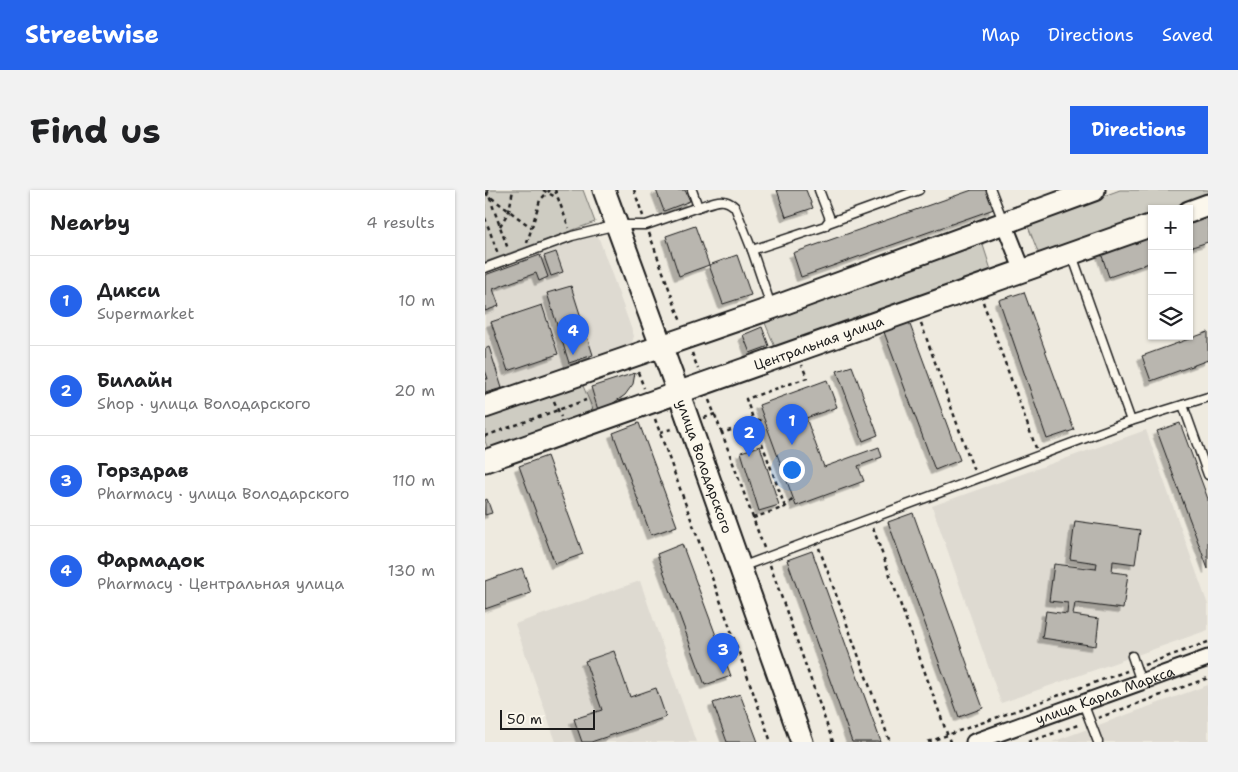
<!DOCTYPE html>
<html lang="en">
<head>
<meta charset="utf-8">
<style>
  body { margin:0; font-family:"Shantell Sans",sans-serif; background:#f2f2f2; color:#202124 }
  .controls { position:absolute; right:15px; top:15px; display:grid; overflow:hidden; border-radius:0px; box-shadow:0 1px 4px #0004 }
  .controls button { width:45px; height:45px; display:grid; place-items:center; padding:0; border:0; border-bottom:1px solid #e0e0e0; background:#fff; color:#202124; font:25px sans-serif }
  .scale { position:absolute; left:15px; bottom:12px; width:95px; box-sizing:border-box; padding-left:5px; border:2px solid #1c1c1c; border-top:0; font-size:14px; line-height:18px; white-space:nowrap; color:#1c1c1c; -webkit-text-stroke:4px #fbf7ec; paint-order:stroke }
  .you { position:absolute; left:306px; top:279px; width:18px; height:18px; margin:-12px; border:4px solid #fff; border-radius:50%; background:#1a73e8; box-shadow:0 0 0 8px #1a73e833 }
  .badge { display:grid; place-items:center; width:32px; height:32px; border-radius:50%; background:#2563eb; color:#fff; font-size:16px; font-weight:700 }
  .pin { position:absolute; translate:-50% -41px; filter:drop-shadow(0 1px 2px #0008) }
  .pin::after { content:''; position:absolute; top:26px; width:18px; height:15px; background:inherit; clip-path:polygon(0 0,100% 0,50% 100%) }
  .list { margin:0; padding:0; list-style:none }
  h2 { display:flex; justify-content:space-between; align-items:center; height:65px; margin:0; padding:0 20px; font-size:21px }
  h2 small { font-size:16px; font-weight:400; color:#757577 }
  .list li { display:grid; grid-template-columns:32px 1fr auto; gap:15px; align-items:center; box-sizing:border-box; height:90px; padding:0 20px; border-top:1px solid #e0e0e0 }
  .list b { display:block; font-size:19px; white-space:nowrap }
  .list p { margin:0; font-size:16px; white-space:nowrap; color:#757577 }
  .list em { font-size:16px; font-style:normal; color:#757577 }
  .icon { flex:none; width:28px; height:28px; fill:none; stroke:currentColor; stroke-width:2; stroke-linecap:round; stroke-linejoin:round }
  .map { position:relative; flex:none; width:723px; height:552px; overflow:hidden; border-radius:0px }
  header { display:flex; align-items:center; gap:30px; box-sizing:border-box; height:70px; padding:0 25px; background:#2563eb; color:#fff }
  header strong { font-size:24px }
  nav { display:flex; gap:28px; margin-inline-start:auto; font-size:18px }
  .intro { display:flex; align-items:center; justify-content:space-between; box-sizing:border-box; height:120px; padding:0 30px }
  h1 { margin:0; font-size:35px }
  .button { padding:12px 22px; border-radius:0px; background:#2563eb; color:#fff; font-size:18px; font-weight:700 }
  main { display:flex; gap:30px; padding:0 30px }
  aside { flex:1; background:#fff; border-radius:0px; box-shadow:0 1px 4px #0004 }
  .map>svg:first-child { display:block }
  .built { fill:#dedad1 }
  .green { fill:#ceccc2; stroke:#75746f }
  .building { fill:#b9b6af; stroke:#1c1c1c; filter:url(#shadow) }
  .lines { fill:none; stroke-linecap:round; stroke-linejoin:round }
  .lane-casing { stroke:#1c1c1c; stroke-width:11 }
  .street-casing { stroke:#1c1c1c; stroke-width:19 }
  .secondary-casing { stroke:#1c1c1c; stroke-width:25 }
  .path { stroke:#1c1c1c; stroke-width:2.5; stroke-dasharray:4 4; stroke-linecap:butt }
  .lane { stroke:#fbf7ec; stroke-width:8 }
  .street { stroke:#fbf7ec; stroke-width:15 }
  .secondary { stroke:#fbf7ec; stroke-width:21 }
  .labels { text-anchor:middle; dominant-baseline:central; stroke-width:4; stroke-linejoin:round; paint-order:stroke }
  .street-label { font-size:14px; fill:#1c1c1c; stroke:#fbf7ec }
</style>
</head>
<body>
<header>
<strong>Streetwise</strong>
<nav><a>Map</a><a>Directions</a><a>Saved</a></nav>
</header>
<div class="intro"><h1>Find us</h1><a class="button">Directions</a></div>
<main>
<aside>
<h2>Nearby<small>4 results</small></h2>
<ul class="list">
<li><span class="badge">1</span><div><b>Дикси</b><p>Supermarket</p></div><em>10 m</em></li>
<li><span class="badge">2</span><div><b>Билайн</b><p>Shop · улица Володарского</p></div><em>20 m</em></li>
<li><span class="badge">3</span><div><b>Горздрав</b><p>Pharmacy · улица Володарского</p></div><em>110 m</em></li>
<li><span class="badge">4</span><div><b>Фармадок</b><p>Pharmacy · Центральная улица</p></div><em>130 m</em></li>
</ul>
</aside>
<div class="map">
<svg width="723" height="552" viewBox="0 0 723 552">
  <defs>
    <filter id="shadow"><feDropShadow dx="-4.5" dy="4.5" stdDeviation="0" flood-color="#0004"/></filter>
  </defs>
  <rect width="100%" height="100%" fill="#eeeadf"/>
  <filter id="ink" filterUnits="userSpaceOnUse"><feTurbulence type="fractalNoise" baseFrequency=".02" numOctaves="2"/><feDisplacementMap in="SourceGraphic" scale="10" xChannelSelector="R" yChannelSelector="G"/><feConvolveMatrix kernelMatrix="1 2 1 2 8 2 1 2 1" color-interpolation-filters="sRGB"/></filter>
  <g filter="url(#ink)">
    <g class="built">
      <polygon points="112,43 149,146 144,163 0,212 0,82"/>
      <polygon points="661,240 723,415 723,440 516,513 447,316"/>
      <polygon points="155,391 211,552 71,552 30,434"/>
      <polygon points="723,495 723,552 567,552 608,537"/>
    </g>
    <g class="green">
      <polygon points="0,0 98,0 110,32 0,72"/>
      <polygon points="635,0 723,0 723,7 690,19 667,19 667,27 555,67 542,34"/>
      <polygon points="496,49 508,86 292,162 278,128"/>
      <polygon points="96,191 111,227 4,262 0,251 0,225"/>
    </g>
    <g class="building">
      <polygon points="171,0 200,0 205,11 179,21"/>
      <polygon points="292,0 321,0 328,18 301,27"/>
      <polygon points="487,0 502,0 509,19 316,87 308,63"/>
      <polygon points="723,24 723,52 704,58 704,31"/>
      <polygon points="210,36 224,75 194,86 181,46"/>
      <polygon points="667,44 667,72 624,87 616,63"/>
      <polygon points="71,62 78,82 66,86 59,66"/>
      <polygon points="55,65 63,87 54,91 51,83 8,99 14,116 0,121 0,85"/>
      <polygon points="252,65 266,105 238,114 224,75"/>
      <polygon points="86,96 108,165 84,173 62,103"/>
      <polygon points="539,102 589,240 562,249 514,110"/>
      <polygon points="57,115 73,164 23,181 6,132"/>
      <polygon points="424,132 475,270 450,280 399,142"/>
      <polygon points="277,137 284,156 265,163 258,145"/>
      <polygon points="723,142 723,170 666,191 657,166"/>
      <polygon points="4,157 17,198 0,203 0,189 3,189 0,180 0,159"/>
      <polygon points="367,176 393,245 378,251 352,181"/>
      <polygon points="150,183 148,194 140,205 127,214 113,220 106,197"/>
      <polygon points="342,190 352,217 321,228 339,277 394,257 397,267 373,276 379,291 311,316 274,215"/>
      <polygon points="154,233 192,336 166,345 128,243"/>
      <polygon points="695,233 723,309 723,379 672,241"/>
      <polygon points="275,256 294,315 274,321 256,262"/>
      <polygon points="62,266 98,364 70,374 34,276"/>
      <polygon points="2,309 7,323 0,325 0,310"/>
      <polygon points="428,323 498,518 474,527 403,332"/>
      <polygon points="590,331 655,340 650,374 628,371 627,382 643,384 638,419 590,413 588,425 614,429 611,456 557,448 561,421 582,424 583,413 564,411 569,374 611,379 612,373 585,369"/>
      <polygon points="197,354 246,486 220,495 172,364"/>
      <polygon points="327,361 396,552 367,552 302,370"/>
      <polygon points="37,378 46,403 0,419 0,391"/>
      <polygon points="129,461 145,507 171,498 181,527 106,552 97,552 89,529 117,520 100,471"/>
      <polygon points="255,504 273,552 242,552 228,513"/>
    </g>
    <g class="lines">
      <g class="lane-casing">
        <g id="lane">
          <polyline points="506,0 518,31"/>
          <path d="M213,17C227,13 238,5 250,17L267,60L286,116"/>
          <polyline points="343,33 434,0"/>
          <polyline points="267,60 340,36 345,29 334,0"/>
          <polyline points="0,78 87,46 132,35 161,35 213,17 207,0"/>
          <polyline points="698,215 723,285"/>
          <polyline points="646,231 723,207"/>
          <polyline points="256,377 646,231 587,65"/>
          <polyline points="647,466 656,492"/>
          <polyline points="598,513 613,552"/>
        </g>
      </g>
      <g class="street-casing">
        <g id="street">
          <polyline points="519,33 538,81"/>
          <path id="s1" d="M489,552L723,468"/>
        </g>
      </g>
      <g class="secondary-casing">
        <g id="secondary">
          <path id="s2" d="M119,0L200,221L317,552"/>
          <polyline points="704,22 723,15"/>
          <polyline points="0,217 287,118 609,0"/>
          <path id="s3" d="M0,271L667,35"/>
        </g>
      </g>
      <g class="path">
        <polyline points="2,0 23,59"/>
        <polyline points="58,0 72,8"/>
        <polyline points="70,0 84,38"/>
        <polyline points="149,0 158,26"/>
        <polyline points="0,3 47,38"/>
        <polyline points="0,28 13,64"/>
        <polyline points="15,36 24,21 28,0"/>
        <polyline points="164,43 196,132"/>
        <polyline points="42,53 55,10 65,0"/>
        <polyline points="498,112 551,258"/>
        <polyline points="436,133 489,281"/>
        <polyline points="207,163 213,179"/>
        <polyline points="153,182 159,198"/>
        <polyline points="224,210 237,243"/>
        <polyline points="69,211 76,227"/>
        <polyline points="219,228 230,224"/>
        <polyline points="170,229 286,552"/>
        <polyline points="175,242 190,238"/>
        <polyline points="0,246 101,210"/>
        <polyline points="300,317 261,209 322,188 317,175"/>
        <polyline points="268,328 300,317 308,309"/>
        <polyline points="388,338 465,552"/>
        <polyline points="279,358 237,243 279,229"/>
        <polyline points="334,358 405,552"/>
        <polyline points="285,375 348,552"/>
        <polyline points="659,475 723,452"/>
        <polyline points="613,528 723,488"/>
        <polyline points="443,552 642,481"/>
        <polyline points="543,552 596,534"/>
      </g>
      <use href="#lane" class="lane"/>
      <use href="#street" class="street"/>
      <use href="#secondary" class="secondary"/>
    </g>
  </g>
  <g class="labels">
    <g class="street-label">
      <text stroke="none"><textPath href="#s3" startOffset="354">Центральная улица</textPath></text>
      <text stroke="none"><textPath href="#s2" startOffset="294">улица Володарского</textPath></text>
      <text stroke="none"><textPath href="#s1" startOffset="139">улица Карла Маркса</textPath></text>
    </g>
  </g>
</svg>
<div class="controls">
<button>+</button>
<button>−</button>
<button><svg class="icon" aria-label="layers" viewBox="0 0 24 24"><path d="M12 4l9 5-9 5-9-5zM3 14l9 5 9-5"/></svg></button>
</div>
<div class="scale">50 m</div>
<div class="you"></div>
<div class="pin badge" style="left:307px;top:255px">1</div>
<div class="pin badge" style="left:264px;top:267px">2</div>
<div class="pin badge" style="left:238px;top:484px">3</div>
<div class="pin badge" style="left:88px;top:165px">4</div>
</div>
</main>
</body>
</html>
